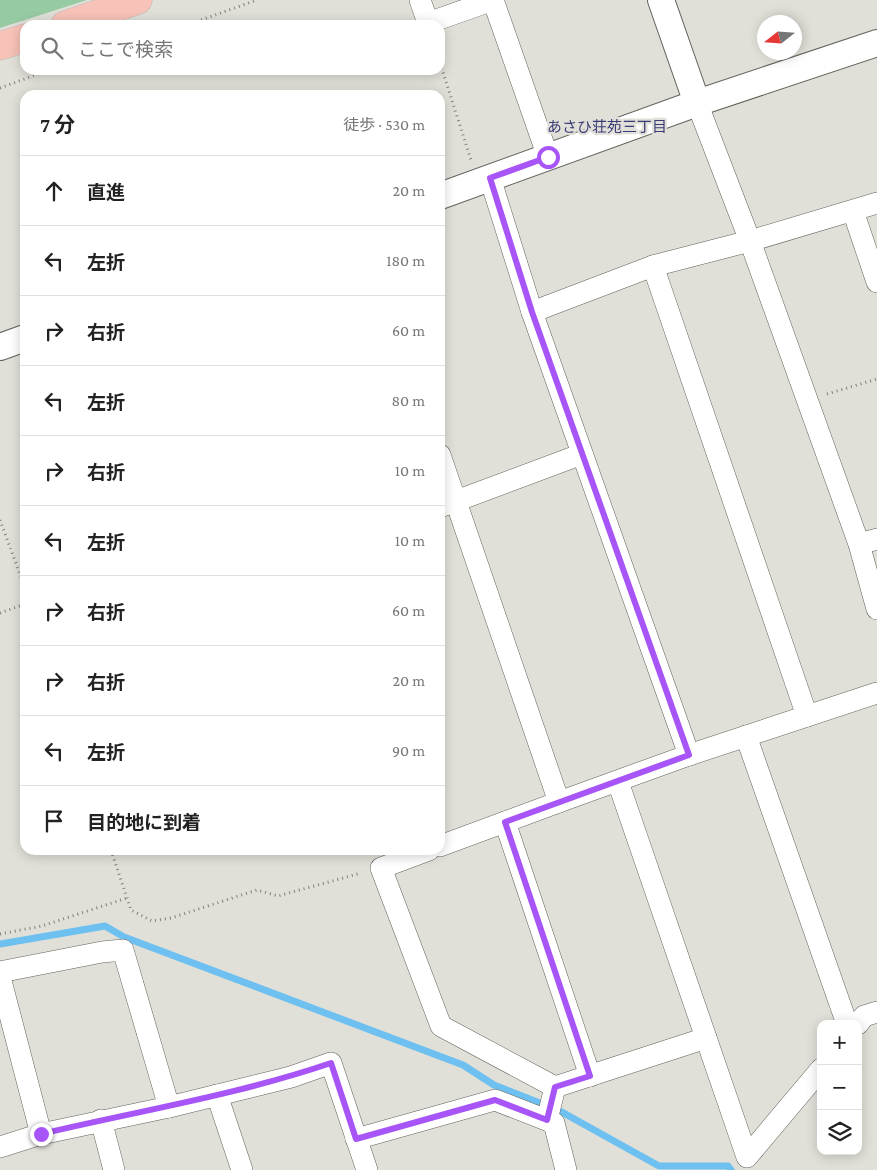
<!DOCTYPE html>
<html lang="ja">
<head>
<meta charset="utf-8">
<style>
  body { margin:0; font-family:"Crimson Pro","Noto Sans JP",serif; background:#f2f2f2; color:#222 }
  .controls { position:absolute; right:15px; bottom:15px; display:grid; overflow:hidden; border-radius:10px; box-shadow:0 2px 12px #0003 }
  .controls button { width:45px; height:45px; display:grid; place-items:center; padding:0; border:0; border-bottom:1px solid #e0e0e0; background:#fff; color:#222; font:25px sans-serif }
  .compass { position:absolute; left:757px; top:15px; width:45px; height:45px; border-radius:50%; background:#fff; box-shadow:0 2px 12px #0003; rotate:253deg }
  .stop { position:absolute; width:15px; height:15px; margin:-11px; border:4px solid #a855f7; border-radius:50%; background:#fff }
  .stop.end { background:#a855f7; border-color:#fff; box-shadow:0 1px 5px #0008 }
  .list { margin:0; padding:0; list-style:none }
  h2 { display:flex; justify-content:space-between; align-items:center; height:65px; margin:0; padding:0 20px; font-size:21px }
  h2 small { font-size:16px; font-weight:400; color:#767676 }
  .list li { display:grid; grid-template-columns:32px 1fr auto; gap:15px; align-items:center; box-sizing:border-box; height:70px; padding:0 20px; border-top:1px solid #e0e0e0 }
  .list b { display:block; font-size:19px; white-space:nowrap }
  .list em { font-size:16px; font-style:normal; color:#767676 }
  .icon { flex:none; width:28px; height:28px; fill:none; stroke:currentColor; stroke-width:2; stroke-linecap:round; stroke-linejoin:round }
  .map { position:relative; flex:none; width:877px; height:1170px; overflow:hidden }
  .search { position:absolute; background:#fff; box-shadow:0 2px 12px #0003; left:20px; top:20px; width:425px; height:55px; display:flex; align-items:center; gap:12px; box-sizing:border-box; padding:0 18px; border-radius:15px; color:#767676; font-size:19px }
  .panel { position:absolute; background:#fff; box-shadow:0 2px 12px #0003; left:20px; top:90px; width:425px; height:765px; border-radius:15px }
  .map>svg:first-child { display:block }
  .green { fill:#96caa3 }
  .lines { fill:none; stroke-linecap:round; stroke-linejoin:round }
  .stream { stroke:#6dc0ef; stroke-width:7 }
  .minor-casing { stroke:#63615b; stroke-width:22 }
  .tertiary-casing { stroke:#63615b; stroke-width:28 }
  .primary-casing { stroke:#bcbbbb; stroke-width:29 }
  .path { stroke:#81807b; stroke-width:3; stroke-dasharray:1 4; stroke-linecap:butt }
  .minor { stroke:#fff; stroke-width:21 }
  .tertiary { stroke:#fff; stroke-width:26 }
  .primary { stroke:#f7c2b8; stroke-width:28 }
  .route { stroke:#a855f7; stroke-width:6 }
  .labels { text-anchor:middle; dominant-baseline:central; stroke-width:4.5; stroke-linejoin:round; paint-order:stroke }
  .neighbourhood-label { font-size:15px; fill:#393b77; stroke:#e1e0d8 }
</style>
</head>
<body>
<div class="map">
<svg width="877" height="1170" viewBox="0 0 877 1170">
  <rect width="100%" height="100%" fill="#e1e0d8"/>
  <polygon class="green" points="0,0 87,0 0,28"/>
  <g class="lines">
    <polyline class="stream" points="0,944 105,926 124,937 463,1065 494,1085 560,1111 659,1166 728,1166 731,1170"/>
    <g class="minor-casing">
      <g id="minor">
        <polyline points="420,0 428,23 493,0"/>
        <polyline points="493,0 548,157"/>
        <polyline points="697,103 750,241 859,544 877,609"/>
        <polyline points="490,178 532,312"/>
        <polyline points="853,211 877,282"/>
        <polyline points="653,266 807,716"/>
        <polyline points="440,455 559,802 689,755 877,693"/>
        <polyline points="440,507 582,454"/>
        <polyline points="859,544 877,539"/>
        <polyline points="746,736 847,1024"/>
        <polyline points="689,755 532,312 653,266 750,241 877,203"/>
        <polyline points="618,782 747,1157 821,1069"/>
        <polyline points="505,822 590,1076"/>
        <polyline points="440,846 559,802"/>
        <polyline points="429,850 381,868 441,1026 555,1087 547,1120"/>
        <polyline points="0,972 102,952 123,950 169,1107 291,1077 331,1063 367,1170"/>
        <polyline points="0,977 41,1134 0,1147"/>
        <polyline points="858,1024 864,1016 877,1012"/>
        <polyline points="555,1087 706,1038"/>
        <polyline points="217,1095 242,1170"/>
        <polyline points="101,1120 114,1170"/>
        <polyline points="41,1134 169,1107"/>
        <polyline points="356,1139 495,1100 554,1123 566,1170"/>
      </g>
    </g>
    <g class="tertiary-casing">
      <g id="tertiary">
        <polyline points="661,0 697,103"/>
        <polyline points="440,196 697,103 877,43"/>
        <polyline points="0,347 25,338"/>
      </g>
    </g>
    <g class="primary-casing">
      <g id="primary">
        <polyline points="65,25 138,0"/>
        <polyline points="0,46 25,38"/>
      </g>
    </g>
    <g class="path">
      <polyline points="187,25 257,0"/>
      <polyline points="440,63 471,160"/>
      <polyline points="0,88 49,70"/>
      <polyline points="827,394 877,379"/>
      <polyline points="0,520 25,588"/>
      <polyline points="0,613 25,604"/>
      <polyline points="111,850 131,910 152,921 171,918 257,890 278,896 361,873"/>
      <polyline points="0,934 42,926 127,898"/>
    </g>
    <use href="#minor" class="minor"/>
    <use href="#tertiary" class="tertiary"/>
    <use href="#primary" class="primary"/>
  </g>
  <g class="lines">
    <path class="route" d="M41,1134C138,1111 237,1095 331,1063L356,1139L495,1100L547,1120L555,1087L590,1076L505,822L689,755L532,312L490,178L548,157"/>
  </g>
  <g class="labels">
    <g class="neighbourhood-label">
      <text x="607" y="127">あさひ荘苑三丁目</text>
    </g>
  </g>
</svg>
<div class="controls">
<button>+</button>
<button>−</button>
<button><svg class="icon" aria-label="layers" viewBox="0 0 24 24"><path d="M12 4l9 5-9 5-9-5zM3 14l9 5 9-5"/></svg></button>
</div>
<svg class="compass" viewBox="-18 -18 36 36"><path d="M0-13l5 13h-10z" fill="#e53935"/><path d="M0 13l5-13h-10z" fill="#767676"/></svg>
<div class="stop" style="left:548px;top:157px"></div>
<div class="stop end" style="left:41px;top:1134px"></div>
<div class="search"><svg class="icon" aria-label="search" viewBox="0 0 24 24"><circle cx="10" cy="10" r="6"/><path d="M15 15l6 6"/></svg>ここで検索</div>
<section class="panel">
<h2>7 分<small>徒歩 · 530 m</small></h2>
<ul class="list">
<li><svg class="icon" aria-label="ahead" viewBox="0 0 24 24"><path d="M12 20V5M6 11l6-6 6 6"/></svg><div><b>直進</b></div><em>20 m</em></li>
<li><svg class="icon" aria-label="left" viewBox="0 0 24 24"><path d="M17 20v-9H6M10 6l-5 5 5 5"/></svg><div><b>左折</b></div><em>180 m</em></li>
<li><svg class="icon" aria-label="right" viewBox="0 0 24 24"><path d="M7 20v-9h11M14 6l5 5-5 5"/></svg><div><b>右折</b></div><em>60 m</em></li>
<li><svg class="icon" aria-label="left" viewBox="0 0 24 24"><path d="M17 20v-9H6M10 6l-5 5 5 5"/></svg><div><b>左折</b></div><em>80 m</em></li>
<li><svg class="icon" aria-label="right" viewBox="0 0 24 24"><path d="M7 20v-9h11M14 6l5 5-5 5"/></svg><div><b>右折</b></div><em>10 m</em></li>
<li><svg class="icon" aria-label="left" viewBox="0 0 24 24"><path d="M17 20v-9H6M10 6l-5 5 5 5"/></svg><div><b>左折</b></div><em>10 m</em></li>
<li><svg class="icon" aria-label="right" viewBox="0 0 24 24"><path d="M7 20v-9h11M14 6l5 5-5 5"/></svg><div><b>右折</b></div><em>60 m</em></li>
<li><svg class="icon" aria-label="right" viewBox="0 0 24 24"><path d="M7 20v-9h11M14 6l5 5-5 5"/></svg><div><b>右折</b></div><em>20 m</em></li>
<li><svg class="icon" aria-label="left" viewBox="0 0 24 24"><path d="M17 20v-9H6M10 6l-5 5 5 5"/></svg><div><b>左折</b></div><em>90 m</em></li>
<li><svg class="icon" aria-label="arrive" viewBox="0 0 24 24"><path d="M6 21V4h12l-3 4 3 4H6"/></svg><div><b>目的地に到着</b></div></li>
</ul>
</section>
</div>
</body>
</html>
